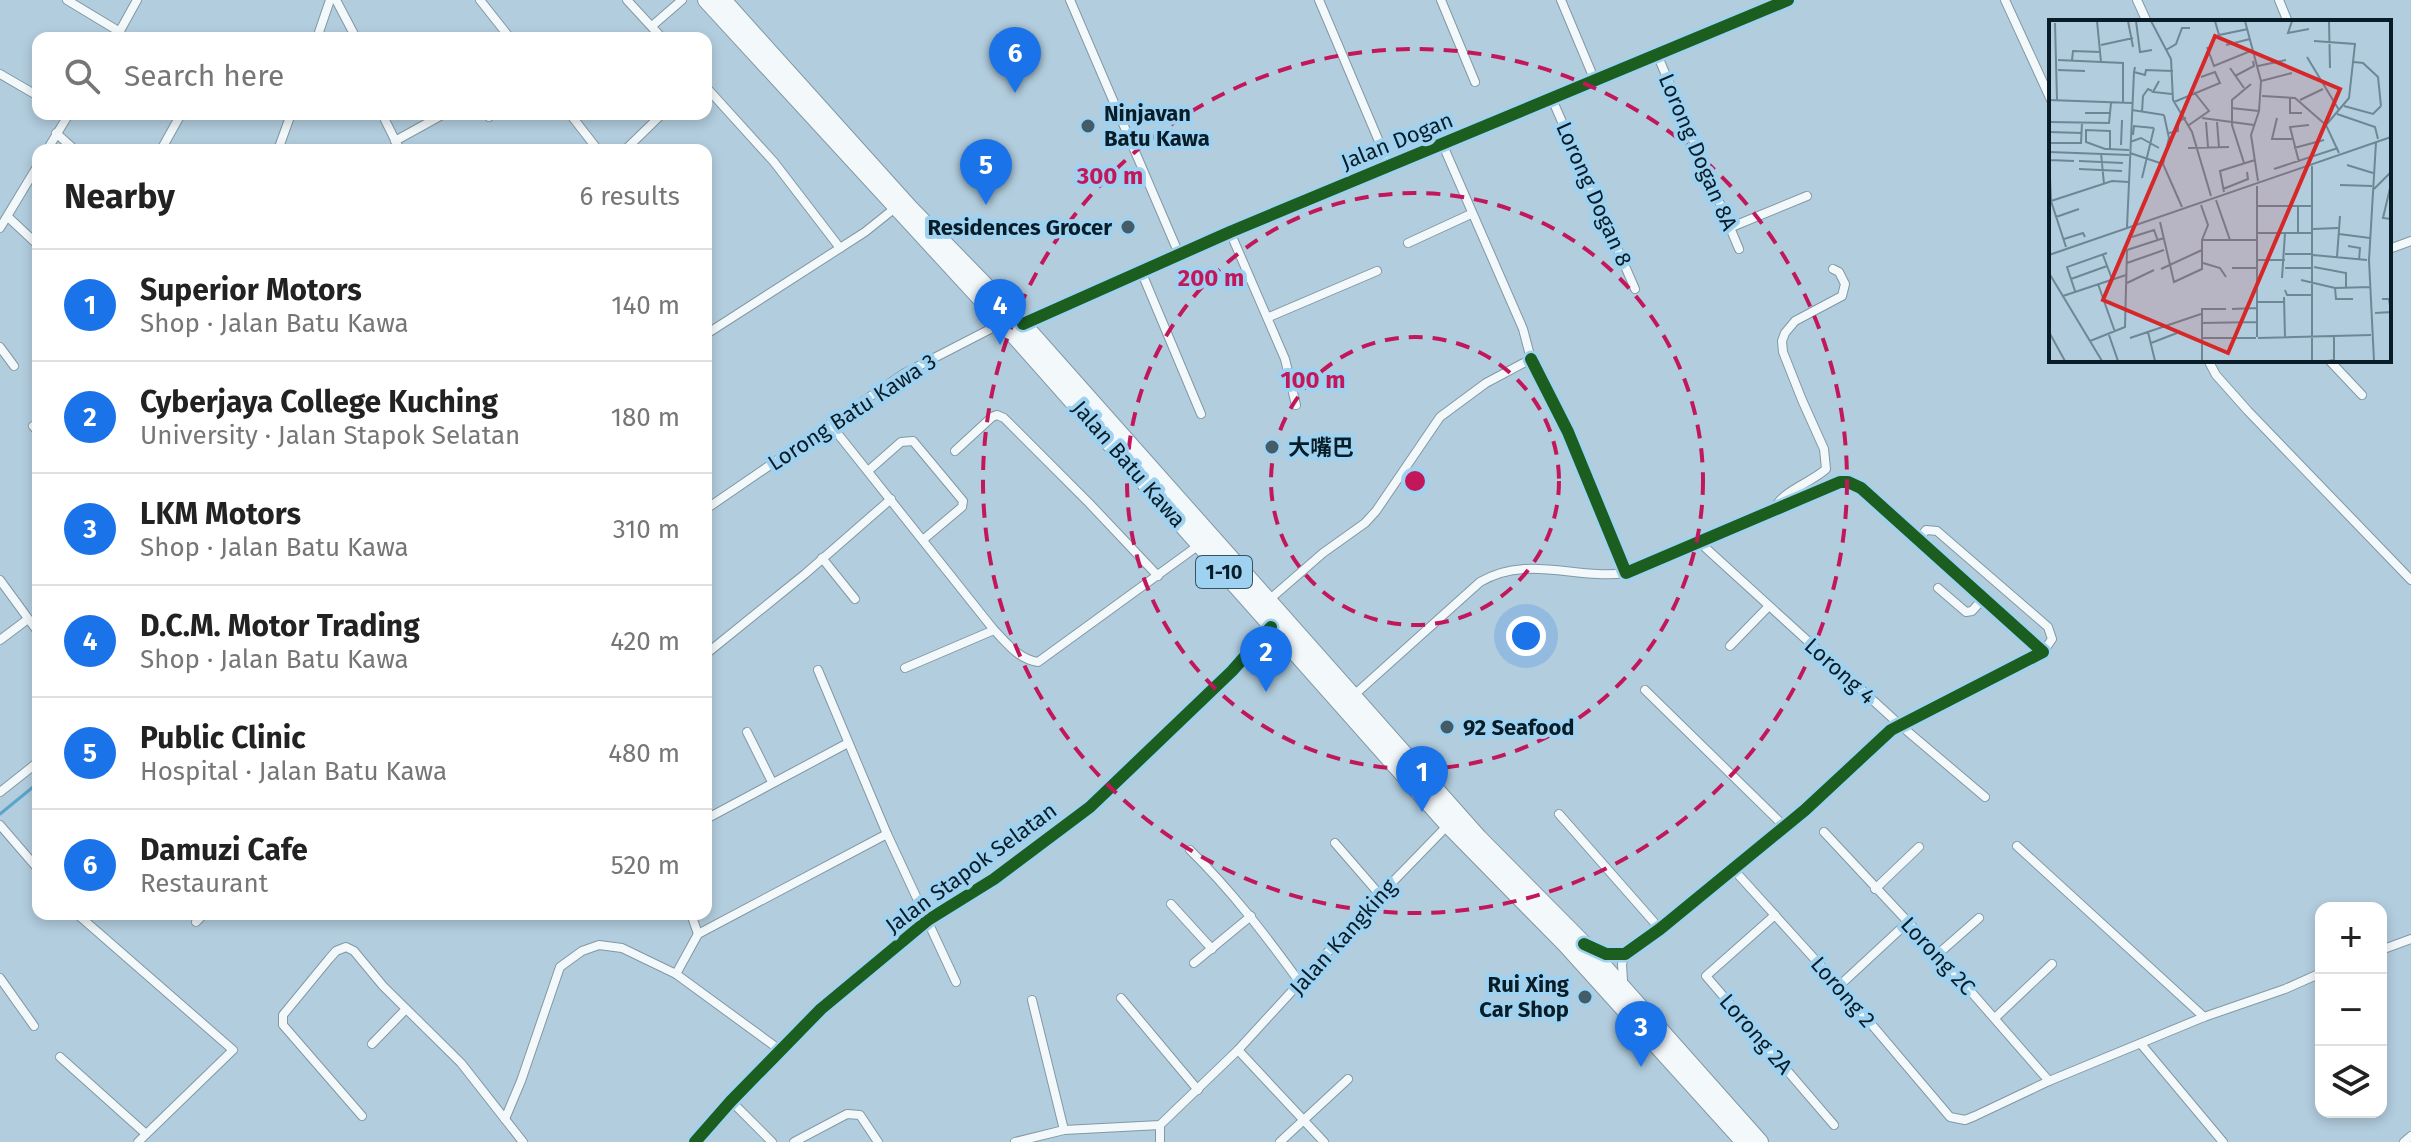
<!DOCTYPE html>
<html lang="en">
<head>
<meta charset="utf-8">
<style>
  body { margin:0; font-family:"Fira Sans","Noto Sans SC",sans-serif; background:#f2f2f2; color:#222 }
  .controls { position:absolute; right:24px; bottom:24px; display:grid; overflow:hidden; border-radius:16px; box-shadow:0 4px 12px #0003 }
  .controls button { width:72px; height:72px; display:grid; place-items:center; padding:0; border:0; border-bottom:2px solid #e0e0e0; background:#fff; color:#222; font:40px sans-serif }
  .you { position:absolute; left:1526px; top:636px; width:28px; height:28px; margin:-20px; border:6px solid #fff; border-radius:50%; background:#1a73e8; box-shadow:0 0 0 12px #1a73e833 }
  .badge { display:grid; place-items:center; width:52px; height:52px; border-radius:50%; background:#1a73e8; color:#fff; font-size:26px; font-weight:700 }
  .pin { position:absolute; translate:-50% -66px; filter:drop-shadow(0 2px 4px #0008) }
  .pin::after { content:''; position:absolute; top:42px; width:28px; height:24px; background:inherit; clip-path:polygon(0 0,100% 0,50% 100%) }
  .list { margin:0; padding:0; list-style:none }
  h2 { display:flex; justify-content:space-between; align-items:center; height:104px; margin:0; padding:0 32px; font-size:34px }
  h2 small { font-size:26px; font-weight:400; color:#767676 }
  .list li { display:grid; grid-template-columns:52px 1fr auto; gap:24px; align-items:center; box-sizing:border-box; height:112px; padding:0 32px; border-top:2px solid #e0e0e0 }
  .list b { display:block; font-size:30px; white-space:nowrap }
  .list p { margin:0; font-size:26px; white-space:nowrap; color:#767676 }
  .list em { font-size:26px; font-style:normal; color:#767676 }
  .icon { flex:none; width:44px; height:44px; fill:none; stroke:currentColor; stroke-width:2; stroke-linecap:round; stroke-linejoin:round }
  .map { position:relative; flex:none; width:2411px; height:1142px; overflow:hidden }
  .search { position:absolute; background:#fff; box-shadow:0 4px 12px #0003; left:32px; top:32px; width:680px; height:88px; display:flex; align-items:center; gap:20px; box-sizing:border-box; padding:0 28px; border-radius:16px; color:#767676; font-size:30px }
  .panel { position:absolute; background:#fff; box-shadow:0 4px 12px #0003; left:32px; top:144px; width:680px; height:776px; border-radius:16px }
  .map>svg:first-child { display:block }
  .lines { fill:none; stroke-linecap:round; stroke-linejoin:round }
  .stream { stroke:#5ba4ca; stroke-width:3 }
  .street-casing { stroke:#8298a4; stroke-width:10 }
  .highway-casing { stroke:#8298a4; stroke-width:18 }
  .street { stroke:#f3f8fa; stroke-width:8 }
  .highway { stroke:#f3f8fa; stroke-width:16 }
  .cycleway-casing { stroke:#9fd2f1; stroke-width:17 }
  .cycleway { stroke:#1b5e20; stroke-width:12 }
  .ring { fill:none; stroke:#c2185b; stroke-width:4; stroke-dasharray:14 10 }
  .poi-dot { fill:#445b68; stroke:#9fd2f1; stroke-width:3 }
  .labels { text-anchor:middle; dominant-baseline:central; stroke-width:8; stroke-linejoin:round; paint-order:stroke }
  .shield { fill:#9fd2f1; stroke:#365364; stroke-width:2 }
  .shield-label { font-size:20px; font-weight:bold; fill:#091d28 }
  .poi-label { font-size:22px; font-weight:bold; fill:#091d28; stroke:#9fd2f1; text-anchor:start }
  .street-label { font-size:22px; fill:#091d28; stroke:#9fd2f1 }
  .inset-road { fill:none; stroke:#6e8795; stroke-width:2 }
  .view { fill:#d62828; fill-opacity:0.15; stroke:#d62828; stroke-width:4 }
  .inset-edge { fill:none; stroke:#091d28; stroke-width:4 }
  .centre { fill:#c2185b; stroke:#9fd2f1; stroke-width:4 }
  .ring-label { font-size:24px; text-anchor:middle; font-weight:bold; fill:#c2185b; stroke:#9fd2f1; stroke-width:8; stroke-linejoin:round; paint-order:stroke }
</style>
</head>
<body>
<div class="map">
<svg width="2411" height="1142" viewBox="0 0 2411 1142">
  <rect width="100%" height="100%" fill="#b2cdde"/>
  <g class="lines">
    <polyline class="stream" points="0,814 38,783"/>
    <g class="street-casing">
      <g id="street">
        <polyline points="67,0 120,32"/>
        <polyline points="336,0 356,38"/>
        <polyline points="480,0 510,38"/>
        <polyline points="627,0 662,38"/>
        <polyline points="1070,0 1179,254"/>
        <polyline points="1319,0 1389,165"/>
        <polyline points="1441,0 1475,82"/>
        <polyline points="1561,0 1595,81"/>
        <polyline points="2005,0 2051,100"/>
        <polyline points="2137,0 2147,22"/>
        <polyline points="2279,0 2288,22"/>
        <polyline points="652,26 682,0"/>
        <polyline points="116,38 137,0"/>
        <polyline points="317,38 330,0"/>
        <polyline points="1657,54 1739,249"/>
        <polyline points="0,74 38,96"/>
        <polyline points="706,87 774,162 840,248"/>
        <polyline points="1552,99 1635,289"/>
        <polyline points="570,114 598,150"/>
        <polyline points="489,117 493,114"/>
        <polyline points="385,120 400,150"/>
        <polyline points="56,133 75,150"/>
        <polyline points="395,141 442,115"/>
        <polyline points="47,150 69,114"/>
        <polyline points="161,150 181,114"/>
        <polyline points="278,150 291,114"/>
        <polyline points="625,150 662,114"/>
        <polyline points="8,217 38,245"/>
        <polyline points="0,228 38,165"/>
        <polyline points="1729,228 1807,196"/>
        <polyline points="1230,232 1285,359 1296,405"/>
        <polyline points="1408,243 1471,214"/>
        <polyline points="2389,249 2411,241"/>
        <polyline points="1141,271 1201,414"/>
        <polyline points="1269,317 1377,271"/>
        <polyline points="1024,323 1230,232 1788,0"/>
        <polyline points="708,333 865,232 895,208"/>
        <polyline points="0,347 14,366"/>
        <polyline points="1531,359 1568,432 1626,573 1840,482 1848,482 1861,488 2043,652 1891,730 1805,810 1660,929 1625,954 1606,954 1595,950"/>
        <polyline points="2208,360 2216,375 2248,411 2411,580"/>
        <polyline points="2329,360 2362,395"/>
        <path d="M830,424L994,630C1008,644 1018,659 1038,662L1199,545"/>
        <polyline points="33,426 38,432"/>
        <polyline points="955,451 992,417 997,415 1004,418 1089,503 1158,576"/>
        <polyline points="868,471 901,442 913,441 963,501 962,507 924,539"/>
        <polyline points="706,509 903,374 1002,323"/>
        <path d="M1774,510C1781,491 1811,483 1826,469L1824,449L1802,400L1783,352L1782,341L1785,333L1795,321L1842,296L1845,284L1839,272L1833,269"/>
        <polyline points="1918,540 1926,530 1937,531 2048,627 2052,639 2043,652"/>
        <polyline points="1698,541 1900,725 1985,797"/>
        <polyline points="822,558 855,599"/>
        <polyline points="0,580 38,632"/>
        <polyline points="1938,588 1966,612 1972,611 1983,599"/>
        <polyline points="1269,600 1323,553 1365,523 1376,511 1440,417 1486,383 1531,359 1523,329 1442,143"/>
        <polyline points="0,640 28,619"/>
        <polyline points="1730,646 1769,606"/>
        <polyline points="706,654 805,574 891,499"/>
        <polyline points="905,668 994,630"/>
        <polyline points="818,670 887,834 956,982"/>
        <polyline points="1645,690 1784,826"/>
        <path d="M1353,696L1480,582C1527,554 1576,580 1626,573"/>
        <polyline points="747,732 772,782"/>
        <polyline points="0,792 38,762"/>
        <polyline points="1559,814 1660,929"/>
        <polyline points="706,819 848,743"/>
        <polyline points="0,825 38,869"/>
        <polyline points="1824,832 1938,954 2049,1081"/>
        <polyline points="1335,843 1380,895"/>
        <polyline points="2017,846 2204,1017"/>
        <path d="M1190,850C1232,891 1266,936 1301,984"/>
        <polyline points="1734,870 1839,986 1950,1117 1965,1120 1975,1116 2049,1081 2204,1017 2285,989 2321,973"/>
        <polyline points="1875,889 1919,847"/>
        <polyline points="1171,904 1212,949"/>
        <polyline points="77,914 233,1050 138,1142"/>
        <polyline points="1775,915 1706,976 1834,1125"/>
        <polyline points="196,922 204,914"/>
        <polyline points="698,934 887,834"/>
        <polyline points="2381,950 2411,939"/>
        <polyline points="1938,954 1979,918"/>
        <polyline points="1194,963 1251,916"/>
        <polyline points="676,974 698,934 691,914"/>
        <polyline points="0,978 34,1026"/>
        <polyline points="1623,981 1622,964 1625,954"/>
        <polyline points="1839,986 1907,923"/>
        <polyline points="1121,998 1198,1090"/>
        <polyline points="1032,1000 1064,1130"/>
        <polyline points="1995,1018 2052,964"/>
        <polyline points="372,1044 406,1009"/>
        <polyline points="2141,1044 2223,1142"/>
        <polyline points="1238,1050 1324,1142"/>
        <polyline points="60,1057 146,1134"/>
        <polyline points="731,1101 772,1142"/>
        <polyline points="362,1116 283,1025 283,1015 329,959 336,951 346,947 354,951 383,986 461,1063 523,1142"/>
        <polyline points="505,1119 521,1081 560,967 582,951 599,945 622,948 676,974 780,1050"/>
        <polyline points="695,1142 731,1101 821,1009 928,920 994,879 1090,807 1232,671 1271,627"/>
        <polyline points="794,1142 847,1114 860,1115 878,1142"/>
        <polyline points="1015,1142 1064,1130 1160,1125 1238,1050 1380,895 1448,825"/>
        <polyline points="1160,1142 1160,1125"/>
        <polyline points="1280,1142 1348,1079"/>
        <polyline points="2404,1142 2411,1136"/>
      </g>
    </g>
    <g class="highway-casing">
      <g id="highway">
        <polyline points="706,0 1002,322 1448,825 1565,944 1744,1142"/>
        <polyline points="723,0 910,208 1023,324 1479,838 1584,944 1760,1142"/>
      </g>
    </g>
    <use href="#street" class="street"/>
    <use href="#highway" class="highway"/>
    <g class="cycleway-casing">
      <g id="cycleway">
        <polyline points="1023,324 1230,232 1788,0"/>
        <polyline points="1531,359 1568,432 1626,573 1840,482 1848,482 1861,488 2043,652 1891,730 1805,810 1660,929 1625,954 1606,954 1584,944"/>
        <polyline points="695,1142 731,1101 821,1009 928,920 994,879 1090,807 1232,671 1271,627"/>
      </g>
    </g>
    <use href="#cycleway" class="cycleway"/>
  </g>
  <g class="ring">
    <circle cx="1415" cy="481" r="144"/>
    <circle cx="1415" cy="481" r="288"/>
    <circle cx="1415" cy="481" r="432"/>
  </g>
  <g class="poi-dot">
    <circle cx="1088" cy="126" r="8"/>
    <circle cx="1128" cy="227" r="8"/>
    <circle cx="1272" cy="447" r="8"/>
    <circle cx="1447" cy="727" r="8"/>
    <circle cx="1585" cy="997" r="8"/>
  </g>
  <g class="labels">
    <rect class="shield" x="1196" y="556" width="56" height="32" rx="6"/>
    <g class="shield-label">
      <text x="1224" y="572">1-10</text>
    </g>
    <g class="poi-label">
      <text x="1104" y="113">Ninjavan<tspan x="1104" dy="25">Batu Kawa</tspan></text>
      <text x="1112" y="227" text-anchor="end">Residences Grocer</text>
      <text x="1288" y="447">大嘴巴</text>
      <text x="1463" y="727">92 Seafood</text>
      <text x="1569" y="984" text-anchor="end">Rui Xing<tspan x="1569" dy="25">Car Shop</tspan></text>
    </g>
    <g class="street-label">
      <text transform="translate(1397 141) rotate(-22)">Jalan Dogan</text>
      <text transform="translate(1698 152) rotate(67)">Lorong Dogan 8A</text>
      <text transform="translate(1594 194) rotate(66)">Lorong Dogan 8</text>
      <text transform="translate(852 412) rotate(-33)">Lorong Batu Kawa 3</text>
      <text transform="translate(1129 464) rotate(49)">Jalan Batu Kawa</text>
      <text transform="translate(1840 671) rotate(42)">Lorong 4</text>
      <text transform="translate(971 868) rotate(-36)">Jalan Stapok Selatan</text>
      <text transform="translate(1343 937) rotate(-48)">Jalan Kangking</text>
      <text transform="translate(1938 956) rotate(47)">Lorong 2C</text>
      <text transform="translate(1843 992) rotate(49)">Lorong 2</text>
      <text transform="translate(1756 1034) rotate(49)">Lorong 2A</text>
    </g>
  </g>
  <g transform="translate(2049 20)">
    <rect width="342" height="342" fill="#b2cdde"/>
    <path class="inset-road" d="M48,1L52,42M79,1L84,27M87,1L91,32L103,30M102,1L122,39L124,80L143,112L162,176M166,1L170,15L199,9M196,1L212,61L210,91L202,115L209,161M243,1L239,13L260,9M280,1L281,48M6,3L8,80M265,21L306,24L300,78L277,105M52,25L84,18M177,25L201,19M158,27L165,46L204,30M117,30L127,24L133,8H141M258,37L290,90M9,40L74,43V82M23,40L24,31L52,32M305,42L314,43L329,57L332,86M209,46L237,40M86,47L85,52L96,55L97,50L124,51M181,48L195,68M9,50L36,51M186,56L205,46L204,41M110,61L104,72L123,74M212,61L243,53M213,76L246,78L277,105L290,133M241,77V93H253M0,80L83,83M251,80L274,69M125,82L171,63L166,52L152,57M295,86L324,94L332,86M182,88L210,91M83,90L115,95M93,92L94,76L99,69L103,71M36,93H62M288,94L326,107L329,119M115,95L120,118L114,144L133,187M153,98L205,105M228,98L223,119H243M0,102L60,103L62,83M157,102L159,127M168,102L170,127M140,105L160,91L145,72M0,112L33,113M120,113L129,111V101L137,98M84,115L85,106L105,108M81,122L92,118L110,128M0,123H32L33,103M72,125L73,100M139,128L180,127M245,128L275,120M61,129V111L37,110V122L56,129H59L80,130M0,132L80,135M52,133L55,164M81,133L114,144M0,136L2,181L17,227M0,140L25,141M30,141L74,143M250,142L241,107L260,105M195,143L183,105V80L202,64M298,145L324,153M30,149L73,151M225,149L289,128M93,158L105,108M342,164L334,198L342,199M291,165L323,166M174,169L199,159L198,152M325,169L342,152M175,172L171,151L206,140M167,180L181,220H209M2,181L63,161L80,162M152,185L159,205L153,220M209,186H264M7,197L30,189M111,202L125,262L153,249V220H181M78,207L85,52M264,209L289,208M209,213H264M249,213V186M290,214L321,218M83,217L105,210L109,221M15,219L34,213L36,217M299,226L311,228L310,240M236,234H264M0,235L342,117M54,235L63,259M264,235L318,240M288,237L291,196M208,240H236M78,243L115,230M154,243L171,248L177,257M265,247L297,253V268M183,248H208M236,248H263M112,249L153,230M0,253L53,341M233,258L236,213M22,259L58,246M252,260L286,268L321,267M78,263L105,250M49,264L66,312M286,268L287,279H304M236,270L238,275H263M26,271L18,247L58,233M14,276L77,255M235,277L236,318M208,282H235M183,289L208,288M326,293L342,292L340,279H333M153,303L208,302M0,312L16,341M99,312L106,341M60,315L69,341M208,317V166M81,318L152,294M153,318H207M209,318L322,315M41,321L76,307L78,230L115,218M102,323L128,313M153,341V289H177M263,341V146M279,341L285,340V317M325,341L320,240L327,122"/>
    <path class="view" d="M166,16L291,69L179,333L54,280Z"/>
    <rect width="342" height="342" class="inset-edge"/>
  </g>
  <circle cx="1415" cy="481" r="12" class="centre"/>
  <g class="ring-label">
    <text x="1110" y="184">300 m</text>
    <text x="1211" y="286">200 m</text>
    <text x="1313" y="388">100 m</text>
  </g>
</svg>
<div class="controls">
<button>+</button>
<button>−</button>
<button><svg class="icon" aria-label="layers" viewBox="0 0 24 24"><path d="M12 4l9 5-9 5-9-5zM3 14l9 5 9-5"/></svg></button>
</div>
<div class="you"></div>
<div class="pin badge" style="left:1422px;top:812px">1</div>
<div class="pin badge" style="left:1266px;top:692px">2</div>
<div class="pin badge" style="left:1641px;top:1067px">3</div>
<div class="pin badge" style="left:1000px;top:345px">4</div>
<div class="pin badge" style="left:986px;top:205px">5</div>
<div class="pin badge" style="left:1015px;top:93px">6</div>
<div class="search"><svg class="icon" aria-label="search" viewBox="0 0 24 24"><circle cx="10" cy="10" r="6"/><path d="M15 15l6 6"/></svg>Search here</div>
<section class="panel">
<h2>Nearby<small>6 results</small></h2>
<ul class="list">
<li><span class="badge">1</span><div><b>Superior Motors</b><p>Shop · Jalan Batu Kawa</p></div><em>140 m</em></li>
<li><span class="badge">2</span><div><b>Cyberjaya College Kuching</b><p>University · Jalan Stapok Selatan</p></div><em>180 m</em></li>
<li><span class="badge">3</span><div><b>LKM Motors</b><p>Shop · Jalan Batu Kawa</p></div><em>310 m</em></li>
<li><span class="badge">4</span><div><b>D.C.M. Motor Trading</b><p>Shop · Jalan Batu Kawa</p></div><em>420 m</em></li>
<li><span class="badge">5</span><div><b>Public Clinic</b><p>Hospital · Jalan Batu Kawa</p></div><em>480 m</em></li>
<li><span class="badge">6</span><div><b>Damuzi Cafe</b><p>Restaurant</p></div><em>520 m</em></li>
</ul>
</section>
</div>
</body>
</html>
